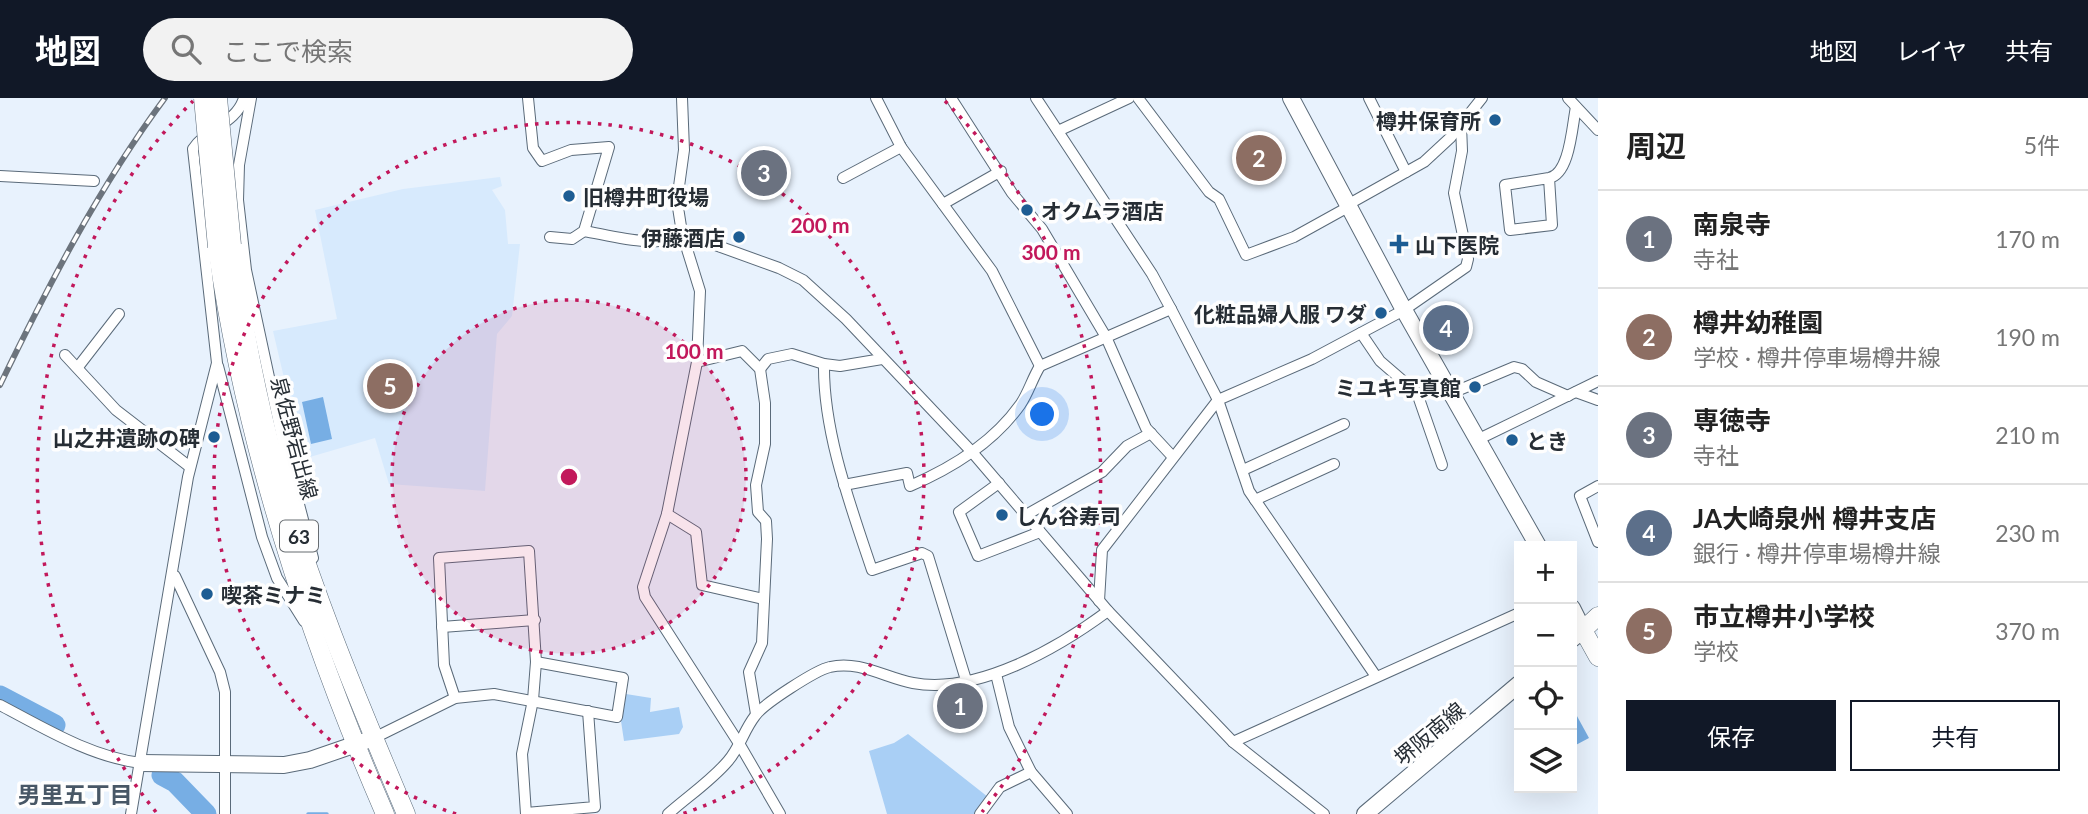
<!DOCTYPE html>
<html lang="ja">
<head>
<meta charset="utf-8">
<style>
  body { margin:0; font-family:Lato,"Noto Sans JP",sans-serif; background:#f2f2f2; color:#222 }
  .controls { position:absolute; right:21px; bottom:21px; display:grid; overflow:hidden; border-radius:0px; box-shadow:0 7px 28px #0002 }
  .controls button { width:63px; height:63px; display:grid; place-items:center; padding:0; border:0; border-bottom:2px solid #e0e0e0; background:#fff; color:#222; font:35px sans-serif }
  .you { position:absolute; left:1043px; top:317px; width:24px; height:24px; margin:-18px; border:5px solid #fff; border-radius:50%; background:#1a73e8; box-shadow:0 0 0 10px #1a73e833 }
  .badge { display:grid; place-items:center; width:46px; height:46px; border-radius:50%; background:#111827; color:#fff; font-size:23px; font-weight:700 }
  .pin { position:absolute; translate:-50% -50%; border:4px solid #fff; box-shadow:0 2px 7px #0006 }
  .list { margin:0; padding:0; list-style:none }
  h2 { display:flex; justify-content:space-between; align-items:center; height:91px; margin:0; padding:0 28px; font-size:30px }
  h2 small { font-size:23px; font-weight:400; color:#767676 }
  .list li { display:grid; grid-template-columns:46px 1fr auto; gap:21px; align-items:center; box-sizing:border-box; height:98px; padding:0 28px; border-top:2px solid #e0e0e0 }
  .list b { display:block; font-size:26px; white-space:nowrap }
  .list p { margin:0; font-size:23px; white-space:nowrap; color:#767676 }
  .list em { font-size:23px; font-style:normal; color:#767676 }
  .actions { display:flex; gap:14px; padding:21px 28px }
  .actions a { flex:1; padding:16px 0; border:2px solid #111827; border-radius:0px; text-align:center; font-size:24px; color:#111827 }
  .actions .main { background:#111827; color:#fff }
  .icon { flex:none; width:38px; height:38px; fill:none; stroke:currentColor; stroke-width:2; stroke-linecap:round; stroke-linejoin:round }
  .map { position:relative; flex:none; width:1598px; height:716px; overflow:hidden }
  header { display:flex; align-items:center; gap:42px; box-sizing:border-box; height:98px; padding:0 35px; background:#111827; color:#fff }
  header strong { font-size:33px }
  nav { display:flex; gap:38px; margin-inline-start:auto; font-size:24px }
  .search { width:490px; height:63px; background:#f2f2f2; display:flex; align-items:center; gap:18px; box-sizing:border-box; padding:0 24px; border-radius:38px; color:#767676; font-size:26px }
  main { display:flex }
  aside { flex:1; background:#fff }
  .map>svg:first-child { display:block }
  .built { fill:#d7eafd }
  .green { fill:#a9cff5 }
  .water { fill:#77aee4 }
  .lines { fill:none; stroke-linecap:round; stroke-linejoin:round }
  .stream { stroke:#77aee4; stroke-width:3.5 }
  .river { stroke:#77aee4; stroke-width:21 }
  .street-casing { stroke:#5a6a79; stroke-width:12 }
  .secondary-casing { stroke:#5a6a79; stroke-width:18 }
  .primary-casing { stroke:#5a6a79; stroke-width:19 }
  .street { stroke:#fff; stroke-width:10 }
  .secondary { stroke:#fff; stroke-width:16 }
  .primary { stroke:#fff; stroke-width:18 }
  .rail-casing { stroke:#6c747d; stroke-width:6 }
  .rail { stroke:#fefefe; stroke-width:3.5; stroke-dasharray:10; stroke-linecap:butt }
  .primary-bridge-casing { stroke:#5a6a79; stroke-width:19; stroke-linecap:butt }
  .primary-bridge { stroke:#fff; stroke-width:18 }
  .ring { fill:none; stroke:#c2185b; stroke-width:3.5; stroke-dasharray:3.5 7 }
  .poi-dot { fill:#1e5d93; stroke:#fefefe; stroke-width:2.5 }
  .labels { text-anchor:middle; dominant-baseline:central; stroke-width:7; stroke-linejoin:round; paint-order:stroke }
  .shield { fill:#fefefe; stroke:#676c71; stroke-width:2 }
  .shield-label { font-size:19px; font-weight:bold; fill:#262d34 }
  .poi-label { font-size:21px; font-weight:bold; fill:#262d34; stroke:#fefefe; text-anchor:start }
  .street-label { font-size:21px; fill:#262d34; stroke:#fefefe }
  .neighbourhood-label { font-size:23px; font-weight:bold; fill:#485766; stroke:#fefefe }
  .centre { fill:#c2185b; stroke:#fefefe; stroke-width:3.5 }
  .ring-label { font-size:21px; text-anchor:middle; font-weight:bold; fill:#c2185b; stroke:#fefefe; stroke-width:7; stroke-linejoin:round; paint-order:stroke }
</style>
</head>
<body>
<header>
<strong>地図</strong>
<div class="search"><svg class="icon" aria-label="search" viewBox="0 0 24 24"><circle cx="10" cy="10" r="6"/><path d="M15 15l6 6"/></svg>ここで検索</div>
<nav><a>地図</a><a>レイヤ</a><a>共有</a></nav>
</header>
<main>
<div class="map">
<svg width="1598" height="716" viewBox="0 0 1598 716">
  <rect width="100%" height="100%" fill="#e8f2fd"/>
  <polygon class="built" points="500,79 502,88 492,92 505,112 508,146 520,146 512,218 497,236 485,393 389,386 375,340 303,361 273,233 337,221 315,112 403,91"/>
  <g class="green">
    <polygon points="626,596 651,600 650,614 679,609 683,629 679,636 624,643 621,623"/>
    <polygon points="908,636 988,699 975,716 887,716 869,653 894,645"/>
  </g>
  <g class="water">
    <polygon points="323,299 332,341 311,346 302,304"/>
    <polygon points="1572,609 1589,640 1572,649"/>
  </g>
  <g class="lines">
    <polyline class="stream" points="308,716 327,716"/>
    <g class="river">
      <polyline points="0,598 55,627"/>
      <polyline points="162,677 175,684 206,716"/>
    </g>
    <g class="street-casing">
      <g id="street">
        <polyline points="251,0 239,67 238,102 246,172 284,349 313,460"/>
        <polyline points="528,0 533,50 542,63 571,52 609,49 584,133 572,141 550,139"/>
        <polyline points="682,0 684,52 677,103 682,135 700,193 697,264 667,416 643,489 645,499 740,647 780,716"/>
        <polyline points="876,0 901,49 992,173 1040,268"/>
        <polyline points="951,0 1012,95 1042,131 1106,239 1146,330 1172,358"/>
        <polyline points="1036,0 1152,176 1171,211 1218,302 1249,393 1375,577"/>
        <polyline points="1138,0 1209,94 1219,101 1246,157 1294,139 1350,108"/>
        <polyline points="1369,0 1406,74"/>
        <polyline points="1568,0 1598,32"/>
        <polyline points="1058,33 1129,0"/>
        <polyline points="0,78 94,83"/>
        <polyline points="843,80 901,49"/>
        <path d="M1549,80L1552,127L1510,132L1505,87L1549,80C1570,76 1572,28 1576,9"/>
        <polyline points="943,106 1001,73"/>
        <polyline points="1349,106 1424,64 1451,39 1482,0"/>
        <path d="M584,133C609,137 661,153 682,135"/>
        <polyline points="682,135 779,170 803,182 846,221 972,354 1108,513 1233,644 1324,716"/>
        <polyline points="1361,235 1380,263 1417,295 1442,367"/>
        <polyline points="65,257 116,312 190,369"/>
        <polyline points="697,264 742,253 760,271 765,305 765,346 756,387 758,414 766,423 767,441 762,545 749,574 756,616"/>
        <path d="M824,266C823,334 851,409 872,472L922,455L928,458L966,582"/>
        <polyline points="218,268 262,439 277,480 304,523"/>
        <polyline points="78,269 119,216"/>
        <polyline points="760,271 768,261 792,256 824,266 840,268 882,261"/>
        <polyline points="1576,294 1598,302"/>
        <polyline points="1452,295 1514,269 1522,271 1536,284 1568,298"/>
        <polyline points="1479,341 1598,283"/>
        <polyline points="1243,372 1344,326"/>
        <polyline points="999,385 959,414 978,458 1040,434"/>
        <path d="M844,387L907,375L910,388C952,370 993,345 1020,307C1028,296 1032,281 1040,268L1171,211"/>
        <polyline points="1598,388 1580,398 1598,444"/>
        <polyline points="1255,402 1334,366"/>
        <polyline points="667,416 696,434 702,487 763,501"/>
        <polyline points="1026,417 1102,374 1127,348 1151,335"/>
        <polyline points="175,478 220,574 225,594 225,716"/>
        <polyline points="1099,503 1102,452 1218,302 1312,261 1404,212 1466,169 1468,161 1454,95 1462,53 1461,27"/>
        <polyline points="442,529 535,522"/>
        <polyline points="996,576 1009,629 1031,674 1067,716"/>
        <polyline points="455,600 444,567 439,460 529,453 536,564 533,602 522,656 526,716"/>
        <path d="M0,607C44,630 91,659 141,665"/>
        <polyline points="374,640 455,600 494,596 617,619 623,580 536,564"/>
        <polyline points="1233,644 1519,515"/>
        <polyline points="526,715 595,709 588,613"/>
        <path d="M131,716L188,379L217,265L193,51C206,30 236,26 244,0"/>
        <path d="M668,716C687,699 711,683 728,663C740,649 744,632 755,618C763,606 816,572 830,569C859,562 886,580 913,585C977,597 1058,550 1108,513"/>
        <polyline points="980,716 1000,689 1031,674"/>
      </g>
    </g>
    <g class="secondary-casing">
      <g id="secondary">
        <polyline points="1291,0 1404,212 1538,448"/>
        <polyline points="1572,510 1583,532 1572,541"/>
        <polyline points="141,665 284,667 310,662 374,640"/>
        <polyline points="1365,716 1519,586"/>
      </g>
    </g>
    <g class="primary-casing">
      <g id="primary">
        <path d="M232,147C241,216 254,284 271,351C305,476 356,598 406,716"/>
        <path d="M217,149C245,346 306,534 385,716"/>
        <polyline points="1598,518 1583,532 1598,559"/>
      </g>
    </g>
    <use href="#street" class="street"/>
    <use href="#secondary" class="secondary"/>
    <use href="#primary" class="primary"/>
    <g class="rail-casing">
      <path id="rail" d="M0,287C48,188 99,89 165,0"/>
    </g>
    <use href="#rail" class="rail"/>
    <g class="primary-bridge-casing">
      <g id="primary-bridge">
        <polyline points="203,0 217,149"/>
        <polyline points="218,0 232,147"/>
      </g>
    </g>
    <use href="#primary-bridge" class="primary-bridge"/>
  </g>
  <circle cx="569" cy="379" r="177" fill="#c2185b" fill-opacity=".12"/>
  <g class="ring">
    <circle cx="569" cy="379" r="177"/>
    <path d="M456 716A355 355 0 1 1 682 716"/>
    <path d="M156 714A532 532 0 0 1 193 3M945 3A532 532 0 0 1 982 714"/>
  </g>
  <g class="poi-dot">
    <circle cx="1495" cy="22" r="7"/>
    <circle cx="569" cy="98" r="7"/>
    <circle cx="1027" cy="112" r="7"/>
    <circle cx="739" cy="139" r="7"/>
    <path d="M1395.5 135.5h7v7h7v7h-7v7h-7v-7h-7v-7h7z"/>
    <circle cx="1381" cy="215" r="7"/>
    <circle cx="1475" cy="289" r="7"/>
    <circle cx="214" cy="339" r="7"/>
    <circle cx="1512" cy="342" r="7"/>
    <circle cx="1002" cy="417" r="7"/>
    <circle cx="207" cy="496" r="7"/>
  </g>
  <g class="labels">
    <rect class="shield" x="280" y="422.5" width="38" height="31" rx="5"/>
    <g class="shield-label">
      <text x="299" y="438">63</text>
    </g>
    <g class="poi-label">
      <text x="1481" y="22" text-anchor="end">樽井保育所</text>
      <text x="583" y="98">旧樽井町役場</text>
      <text x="1041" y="112">オクムラ酒店</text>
      <text x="725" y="139" text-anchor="end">伊藤酒店</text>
      <text x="1415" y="146">山下医院</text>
      <text x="1367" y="215" text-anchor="end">化粧品婦人服 ワダ</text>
      <text x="1461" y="289" text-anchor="end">ミユキ写真館</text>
      <text x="200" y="339" text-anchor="end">山之井遺跡の碑</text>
      <text x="1526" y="342">とき</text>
      <text x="1016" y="417">しん谷寿司</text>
      <text x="221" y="496">喫茶ミナミ</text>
    </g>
    <g class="street-label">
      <text transform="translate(295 340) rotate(75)">泉佐野岩出線</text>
      <text transform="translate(1429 635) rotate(-40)">堺阪南線</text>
    </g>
    <g class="neighbourhood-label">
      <text x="75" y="696">男里五丁目</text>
    </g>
  </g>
  <circle cx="569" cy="379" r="10" class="centre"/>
  <g class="ring-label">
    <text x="820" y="135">200 m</text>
    <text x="1051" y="162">300 m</text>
    <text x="694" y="261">100 m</text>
  </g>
</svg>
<div class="controls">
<button>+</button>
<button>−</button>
<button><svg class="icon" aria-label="locate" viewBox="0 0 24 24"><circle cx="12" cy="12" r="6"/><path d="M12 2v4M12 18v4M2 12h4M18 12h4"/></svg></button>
<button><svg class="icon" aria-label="layers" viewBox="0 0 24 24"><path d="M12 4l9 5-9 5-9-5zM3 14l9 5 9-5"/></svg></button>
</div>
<div class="you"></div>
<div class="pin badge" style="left:960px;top:608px;background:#6b7280">1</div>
<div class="pin badge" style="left:1259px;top:60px;background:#8d6e63">2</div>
<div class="pin badge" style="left:764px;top:75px;background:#6b7280">3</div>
<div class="pin badge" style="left:1446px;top:230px;background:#5c6f8a">4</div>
<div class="pin badge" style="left:390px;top:288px;background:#8d6e63">5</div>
</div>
<aside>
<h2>周辺<small>5件</small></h2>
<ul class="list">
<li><span class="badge" style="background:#6b7280">1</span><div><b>南泉寺</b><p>寺社</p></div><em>170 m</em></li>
<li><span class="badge" style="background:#8d6e63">2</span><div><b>樽井幼稚園</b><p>学校 · 樽井停車場樽井線</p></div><em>190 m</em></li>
<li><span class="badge" style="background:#6b7280">3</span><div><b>専徳寺</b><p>寺社</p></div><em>210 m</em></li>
<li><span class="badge" style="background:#5c6f8a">4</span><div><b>JA大崎泉州 樽井支店</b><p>銀行 · 樽井停車場樽井線</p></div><em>230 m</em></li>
<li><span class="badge" style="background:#8d6e63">5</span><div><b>市立樽井小学校</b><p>学校</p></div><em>370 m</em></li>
</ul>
<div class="actions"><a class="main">保存</a><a>共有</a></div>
</aside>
</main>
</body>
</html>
